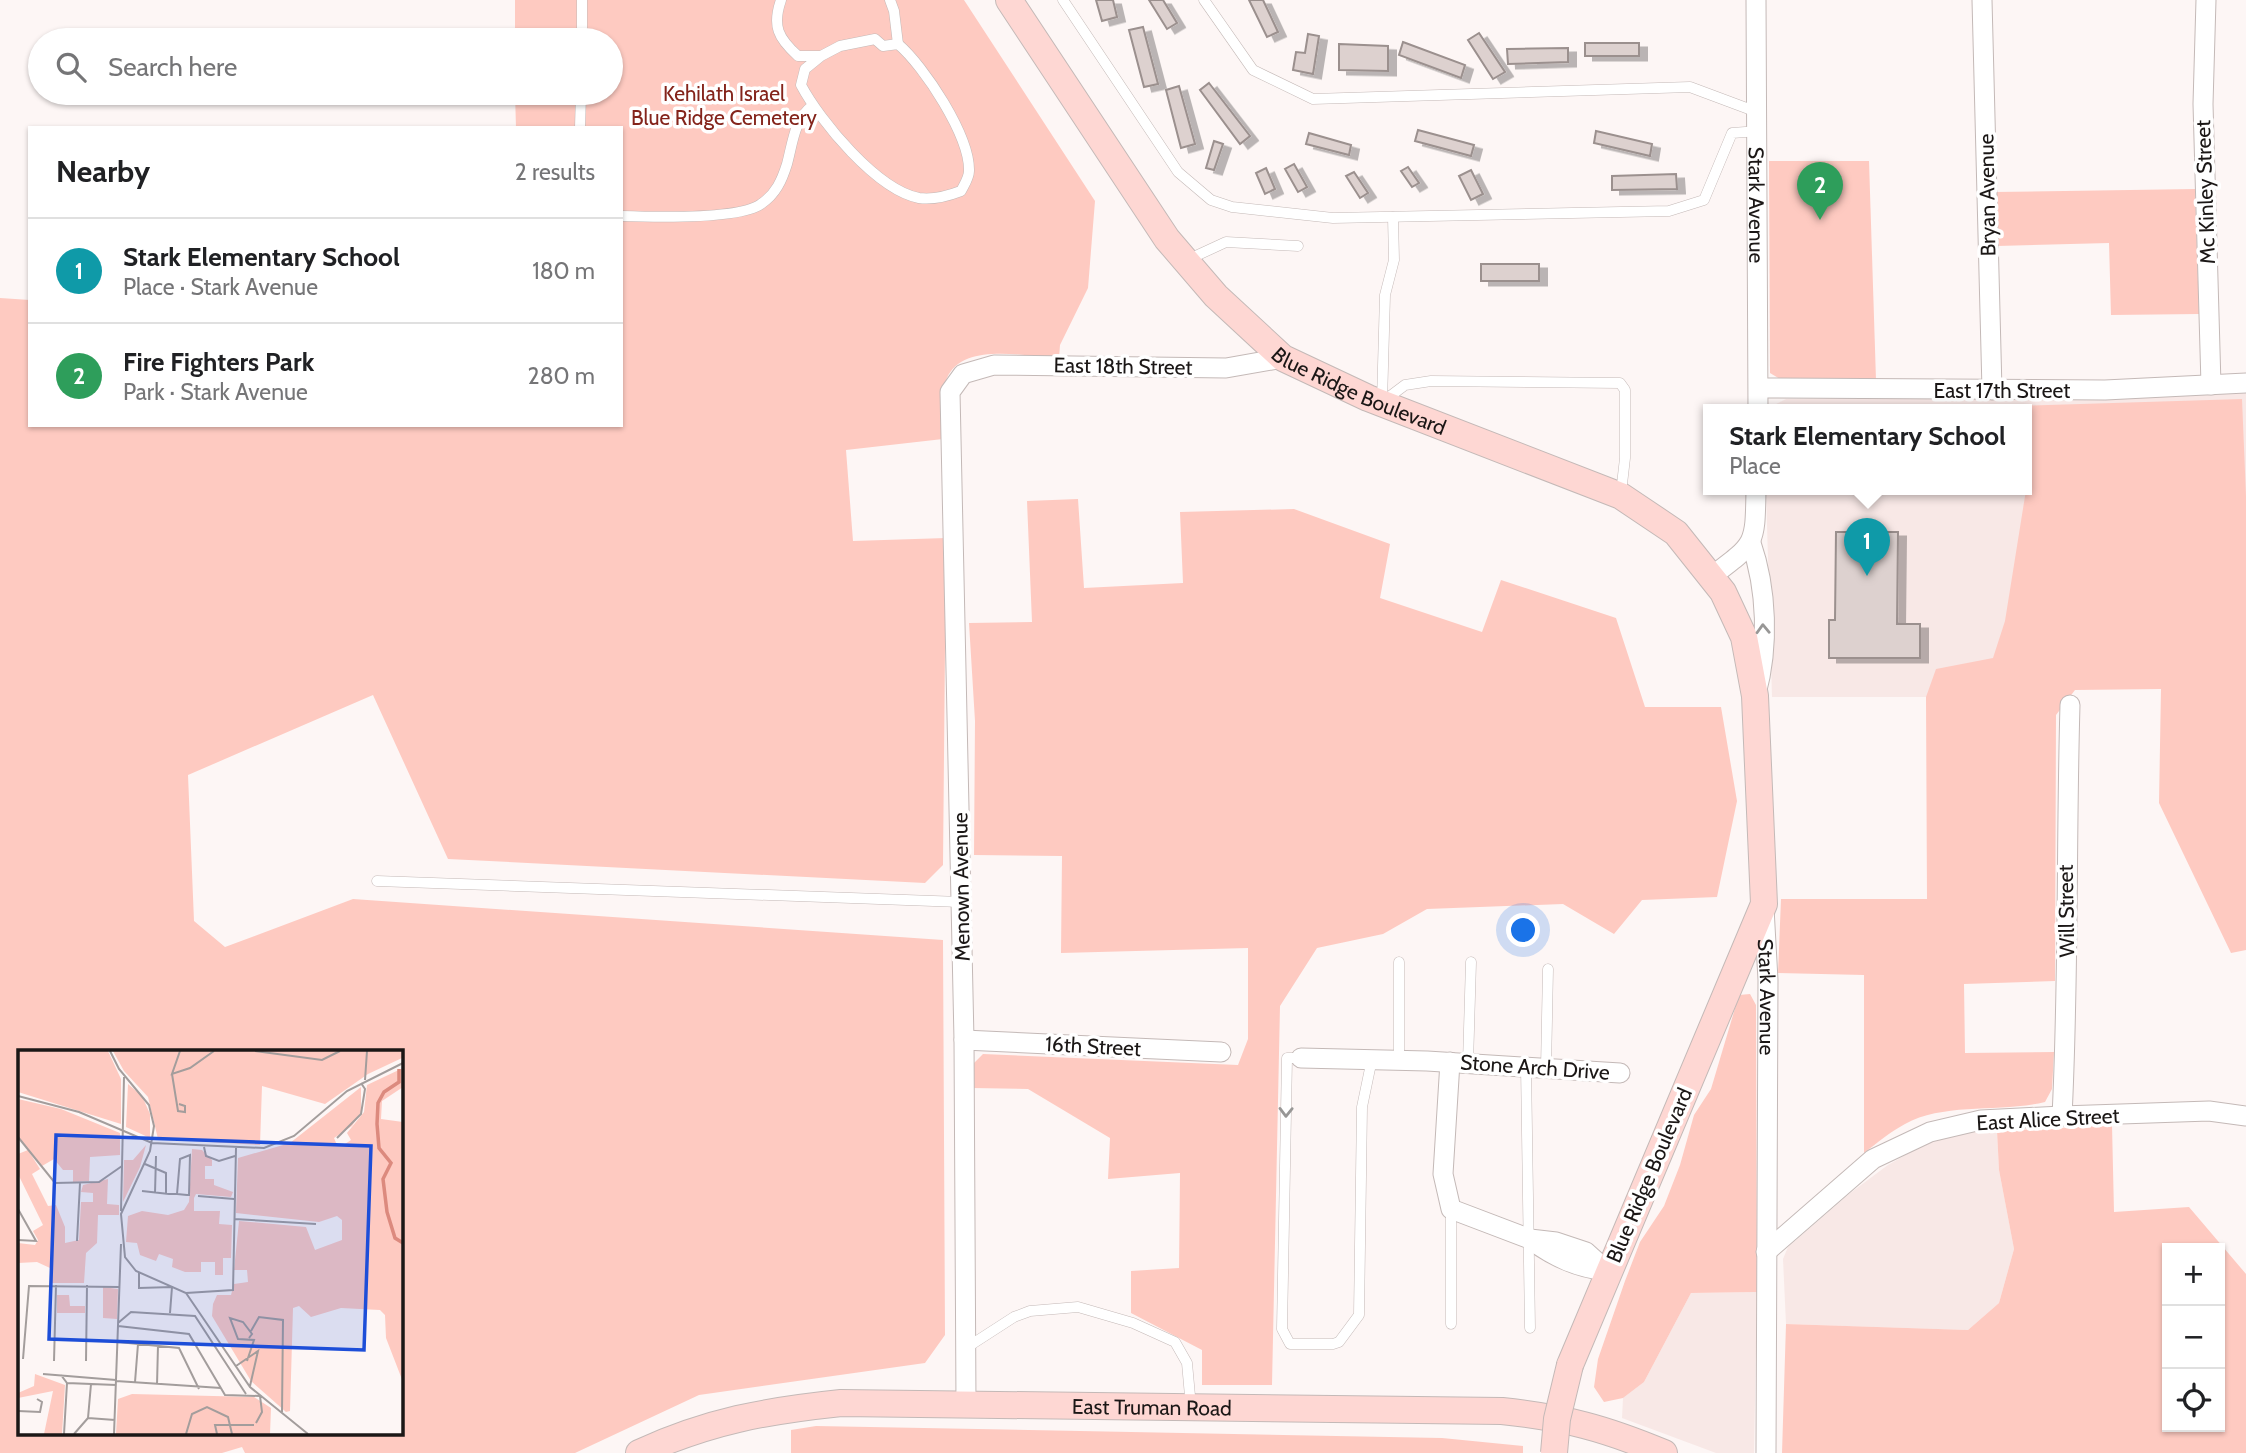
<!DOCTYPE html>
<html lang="en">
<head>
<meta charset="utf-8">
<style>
  body { margin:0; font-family:Cabin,sans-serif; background:#f2f2f2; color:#202124 }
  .controls { position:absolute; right:21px; bottom:21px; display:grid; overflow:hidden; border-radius:0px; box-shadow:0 2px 5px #0004 }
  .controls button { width:63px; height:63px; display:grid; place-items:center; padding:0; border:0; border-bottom:2px solid #e0e0e0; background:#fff; color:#202124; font:35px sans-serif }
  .you { position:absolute; left:1524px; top:931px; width:24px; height:24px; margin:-18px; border:5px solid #fff; border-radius:50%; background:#1a73e8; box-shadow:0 0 0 10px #1a73e833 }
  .badge { display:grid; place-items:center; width:46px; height:46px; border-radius:50%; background:#d34538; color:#fff; font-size:23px; font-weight:700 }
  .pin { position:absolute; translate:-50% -58px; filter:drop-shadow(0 2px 4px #0008) }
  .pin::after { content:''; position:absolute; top:37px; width:24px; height:21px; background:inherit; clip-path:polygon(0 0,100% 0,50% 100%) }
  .popup { position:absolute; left:1703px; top:404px; width:329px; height:91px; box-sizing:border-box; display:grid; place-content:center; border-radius:0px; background:#fff; filter:drop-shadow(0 2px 5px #0005); font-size:23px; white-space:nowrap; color:#757577 }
  .popup b { font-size:26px; color:#202124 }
  .popup::after { content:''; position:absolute; left:50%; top:100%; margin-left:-14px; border:14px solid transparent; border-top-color:#fff }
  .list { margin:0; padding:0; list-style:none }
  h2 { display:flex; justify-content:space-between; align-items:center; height:91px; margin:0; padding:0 28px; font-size:30px }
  h2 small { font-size:23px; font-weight:400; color:#757577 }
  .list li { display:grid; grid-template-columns:46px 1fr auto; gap:21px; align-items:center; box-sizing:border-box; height:105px; padding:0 28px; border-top:2px solid #e0e0e0 }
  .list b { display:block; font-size:26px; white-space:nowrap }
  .list p { margin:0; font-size:23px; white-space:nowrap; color:#757577 }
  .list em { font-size:23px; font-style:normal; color:#757577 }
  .icon { flex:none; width:38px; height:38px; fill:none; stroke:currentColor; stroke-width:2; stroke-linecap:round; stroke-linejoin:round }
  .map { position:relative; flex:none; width:2246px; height:1453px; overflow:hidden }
  .search { position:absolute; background:#fff; box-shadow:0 2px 5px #0004; left:28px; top:28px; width:595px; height:77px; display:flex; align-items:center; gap:18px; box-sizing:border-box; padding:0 24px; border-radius:38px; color:#757577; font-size:26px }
  .panel { position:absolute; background:#fff; box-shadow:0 2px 5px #0004; left:28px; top:126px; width:595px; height:301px; border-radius:0px }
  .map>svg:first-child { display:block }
  .built { fill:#f8e8e6 }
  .green { fill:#fecac1; fill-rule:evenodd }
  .building { fill:#ddd1cf; stroke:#9b908e; stroke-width:2; filter:url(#shadow) }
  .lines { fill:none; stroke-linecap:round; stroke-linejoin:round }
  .lane-casing { stroke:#c4b9b7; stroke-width:11 }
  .street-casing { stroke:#c4b9b7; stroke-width:21 }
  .secondary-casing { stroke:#c4b9b7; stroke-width:28 }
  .lane { stroke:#fff; stroke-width:10 }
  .street { stroke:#fff; stroke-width:19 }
  .secondary { stroke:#fed7d3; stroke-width:26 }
  .secondary-bridge-casing { stroke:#c4b9b7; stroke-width:28; stroke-linecap:butt }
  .secondary-bridge { stroke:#fed7d3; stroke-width:26 }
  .oneway { stroke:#989796 }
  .labels { text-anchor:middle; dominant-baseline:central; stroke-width:7; stroke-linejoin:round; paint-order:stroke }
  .park-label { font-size:21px; fill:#84241b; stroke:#fff }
  .street-label { font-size:21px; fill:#1b1716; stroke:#fff }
  .inset-river { fill:none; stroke:#dc8a7e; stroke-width:3.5 }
  .inset-road { fill:none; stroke:#a39d9c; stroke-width:2 }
  .view { fill:#1d4ed8; fill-opacity:0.15; stroke:#1d4ed8; stroke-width:3.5 }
  .inset-edge { fill:none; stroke:#1b1716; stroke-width:3.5 }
</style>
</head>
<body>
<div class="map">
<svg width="2246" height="1453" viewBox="0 0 2246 1453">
  <defs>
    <filter id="shadow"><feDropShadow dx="8" dy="4.5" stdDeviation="0" flood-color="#0004"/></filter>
  </defs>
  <rect width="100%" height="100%" fill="#fdf6f5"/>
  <g class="built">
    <polygon points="2246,390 2246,673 2058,677 2058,697 1772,697 1766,490 2026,490 2026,410 1771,410 1774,405 1786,399 1980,399"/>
    <polygon points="1997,1131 1999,1170 2014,1249 1999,1303 1968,1330 1786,1324 1783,1259 1788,1247 1849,1194 1888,1165 1925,1144 1953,1133"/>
    <polygon points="1757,1292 1754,1453 1716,1453 1622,1418 1623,1398 1644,1382 1691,1293"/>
  </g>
  <g class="green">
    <path d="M515,0H964L1095,201L1088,288L1060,345L1059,358C1027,357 963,341 947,378C939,395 944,420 943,439L846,450L853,541L946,538L943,865L925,883L448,859L373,695L188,775L194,921L225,947L353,899L943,940L945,1335L925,1363L699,1395L575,1453H245L242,1447L222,1453H0V298L30,300V425H621V128H516L515,93H611V40H515ZM19,1052H401V1434H19Z"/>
    <polygon points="1769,161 1869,161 1876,380 1780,379 1770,373"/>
    <polygon points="2195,189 2199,314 2111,315 2109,243 1997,246 1995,192"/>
    <path d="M2242,399L2246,496V950L2231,953L2159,803L2161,689L2075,690L2056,715L2055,981L1964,984L1965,1053L2054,1052L2052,1089L2045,1102C2001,1113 1945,1102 1905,1124C1890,1132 1877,1143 1864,1153V975L1778,973L1781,899H1927L1926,697L1936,669L1993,658L2005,621L2026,490V410H2009L2013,406Z"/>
    <polygon points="1078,499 1084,588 1183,583 1180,512 1294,509 1390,544 1380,598 1482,632 1501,580 1616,618 1645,707 1721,707 1737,801 1717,897 1642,900 1614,934 1563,904 1427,909 1383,934 1317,948 1280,1006 1272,1385 1202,1385 1202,1350 1131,1313 1131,1271 1179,1268 1180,1173 1108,1179 1110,1138 1028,1089 972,1088 974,1063 983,1054 1238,1065 1248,1039 1248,948 1061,953 1062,856 974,855 975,721 969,623 1032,622 1027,501"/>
    <polygon points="1750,994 1756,1005 1757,1292 1691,1293 1644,1382 1623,1398 1604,1402 1594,1387 1598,1359 1625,1281 1640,1242 1664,1206 1680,1165 1694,1115 1711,1089 1739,995"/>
    <path d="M2112,1125L2114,1212L2189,1207L2246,1274V1453H1782L1786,1324L1968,1330L1999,1303L2014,1249L1999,1170L1997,1131ZM2167,1248H2220V1427H2167Z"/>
    <polygon points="816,1426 1442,1438 1523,1446 1523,1453 791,1453 791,1430"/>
  </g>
  <g class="building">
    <polygon points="1096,0 1113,0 1117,17 1102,21"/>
    <polygon points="1149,0 1163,0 1177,23 1167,29"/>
    <polygon points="1249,0 1263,0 1278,32 1267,37"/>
    <polygon points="1143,27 1158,84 1144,87 1129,30"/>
    <polygon points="1479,33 1505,72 1493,79 1468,40"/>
    <polygon points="1308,34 1319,36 1313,74 1293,70 1296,52 1305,53"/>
    <polygon points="1403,42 1465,65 1461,78 1399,55"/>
    <rect x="1585" y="43" width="54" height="13"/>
    <polygon points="1339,44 1388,46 1388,71 1339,70"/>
    <polygon points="1568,48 1568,62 1508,64 1507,49"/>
    <polygon points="1209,83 1250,136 1240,144 1200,90"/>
    <polygon points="1179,86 1195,144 1181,148 1166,90"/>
    <polygon points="1418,130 1474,145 1471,156 1415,141"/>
    <polygon points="1596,131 1652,144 1650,156 1594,143"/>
    <polygon points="1309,133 1351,145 1349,155 1306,144"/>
    <polygon points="1214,141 1223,144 1214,170 1206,168"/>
    <polygon points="1294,164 1307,187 1298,192 1285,169"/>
    <polygon points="1408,167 1419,183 1412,187 1401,171"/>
    <polygon points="1266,168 1275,189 1265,194 1256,173"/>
    <polygon points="1471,170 1483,194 1471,200 1459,176"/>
    <polygon points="1354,172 1368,193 1360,198 1346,176"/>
    <polygon points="1676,174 1677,189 1612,190 1612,176"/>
    <rect x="1481" y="264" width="58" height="17"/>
    <polygon points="1836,532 1898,532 1897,624 1920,624 1920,658 1829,658 1829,620 1835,620"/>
  </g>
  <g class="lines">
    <g class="lane-casing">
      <g id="lane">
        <path d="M781,0C772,26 778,38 798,56H821L840,46L875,39L883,46L898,44C924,66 970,136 969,171C969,178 964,185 961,191C948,196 933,200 919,198C877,190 820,121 801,85L805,69L821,56"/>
        <polyline points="890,0 894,11 898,44"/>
        <polyline points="1063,0 1178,172 1211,200 1232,207 1333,218 1669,211 1704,200 1732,133 1759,131"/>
        <polyline points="1204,0 1253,70 1313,99 1690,87 1757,112"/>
        <polyline points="582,40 582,0"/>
        <polyline points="580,128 581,93"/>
        <path d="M621,216C650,217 739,220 761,204C776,194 782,180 787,164C793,142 794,120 812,106"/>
        <polyline points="1187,260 1226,242 1298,246"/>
        <polyline points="1385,400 1405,385 1431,381 1620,383 1625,390 1625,458 1621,493"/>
        <polyline points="1382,402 1385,295 1394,260 1393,217"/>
        <polyline points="377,881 961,902"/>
        <polyline points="1301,1058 1287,1058 1282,1329 1290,1344 1333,1344 1339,1342 1359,1315 1362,1107 1372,1059"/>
        <polyline points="1399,1060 1399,962"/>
        <polyline points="1468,1063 1471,962"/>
        <polyline points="1526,1067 1530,1328"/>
        <polyline points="1546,1068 1548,969"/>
        <polyline points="1451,1324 1451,1209"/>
        <polyline points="966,1348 1014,1317 1030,1311 1078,1307 1133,1323 1175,1342 1187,1363 1191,1407"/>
      </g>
    </g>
    <g class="street-casing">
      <g id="street">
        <path id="s1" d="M1756,0L1758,410"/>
        <polyline points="1982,0 1992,390"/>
        <polyline points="2206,0 2203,104 2211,385"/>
        <polyline points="1759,388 2105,390 2246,383"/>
        <path d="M1751,543C1767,589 1769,647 1756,694"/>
        <path d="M1712,576C1756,543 1755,545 1756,490"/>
        <path id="s2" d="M1764,908L1768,980L1766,1453"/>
        <polyline points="964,1040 1221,1052"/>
        <polyline points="1301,1058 1427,1061 1620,1073"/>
        <polyline points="1450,1062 1443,1174 1451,1209 1530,1239 1556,1242 1586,1252 1607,1271"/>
        <path d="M2062,1116C2069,979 2066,842 2070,705"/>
        <path d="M1531,1240C1555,1258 1578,1268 1607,1271"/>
        <polyline points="1766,1252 1873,1159 1930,1132 1981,1120 2062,1116 2209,1111 2246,1116"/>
        <polyline points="966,1404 964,1040 950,392 963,374 994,365 1226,368 1283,358"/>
      </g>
    </g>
    <g class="secondary-casing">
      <g id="secondary">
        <path id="s3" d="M1009,0L1167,239L1216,296L1283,358L1368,398L1621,496L1676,533L1723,592L1744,637L1755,696L1764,904L1570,1365"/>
        <path id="s4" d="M639,1453C709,1421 765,1411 841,1403L1502,1411C1566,1418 1604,1428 1664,1453"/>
      </g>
    </g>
    <use href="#lane" class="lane"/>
    <use href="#street" class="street"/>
    <use href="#secondary" class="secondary"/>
    <g class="secondary-bridge-casing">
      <polyline id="secondary-bridge" points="1554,1453 1557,1419 1570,1365"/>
    </g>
    <use href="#secondary-bridge" class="secondary-bridge"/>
  </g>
  <defs><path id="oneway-chevron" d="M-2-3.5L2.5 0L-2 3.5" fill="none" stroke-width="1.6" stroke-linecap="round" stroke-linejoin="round" transform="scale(1.75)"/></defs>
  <g class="oneway">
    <use href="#oneway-chevron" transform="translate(1763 629) rotate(-92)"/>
    <use href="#oneway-chevron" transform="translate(1286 1112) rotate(91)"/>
  </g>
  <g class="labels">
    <g class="park-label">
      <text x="724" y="93">Kehilath Israel<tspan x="724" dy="24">Blue Ridge Cemetery</tspan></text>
    </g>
    <g class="street-label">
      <text transform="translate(2205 192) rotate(-92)">Mc Kinley Street</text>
      <text transform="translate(1987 195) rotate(-91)">Bryan Avenue</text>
      <text stroke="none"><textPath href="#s1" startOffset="205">Stark Avenue</textPath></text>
      <text transform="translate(1123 366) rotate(1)">East 18th Street</text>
      <text stroke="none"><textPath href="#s3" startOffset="536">Blue Ridge Boulevard</textPath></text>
      <text x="2002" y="390">East 17th Street</text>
      <text transform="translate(961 887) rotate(-91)">Menown Avenue</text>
      <text transform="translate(2066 911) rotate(-91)">Will Street</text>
      <text stroke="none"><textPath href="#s2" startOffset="89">Stark Avenue</textPath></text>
      <text transform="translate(1093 1046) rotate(3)">16th Street</text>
      <text transform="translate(1535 1067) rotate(4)">Stone Arch Drive</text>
      <text transform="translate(2048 1119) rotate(-3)">East Alice Street</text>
      <text transform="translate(1649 1175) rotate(-67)">Blue Ridge Boulevard</text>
      <text stroke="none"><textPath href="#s4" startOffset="520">East Truman Road</textPath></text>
    </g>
  </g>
  <g transform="translate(18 1050)">
    <rect width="385" height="385" fill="#fdf6f5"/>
    <path d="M0,1H90L103,29V74L0,42ZM95,1H384V8L350,24L307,54L244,36L242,95L140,89L130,47L106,21ZM385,18V37L364,51L363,69L385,72V332L368,288L367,265L362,260L323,258L293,267L281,256L275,258L272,361L268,362L233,331L194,266L195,254L199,245H213L216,234L230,232L229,220H216L221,171L288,177L297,200L324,190V170L319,166L301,172L218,163L220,108L272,93L343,37V62L334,76L316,88L319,95L327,94L333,90L329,83L346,62L349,35ZM110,34L124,46L132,64V88L108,77ZM0,49L43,59L102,83V105L72,107L71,131L55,132V120H45L36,109L24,116L0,86ZM128,95L122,117L105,152L106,110H115ZM174,99L184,100L194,110V116H187V129H196V135L215,142L213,147L178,144L176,148V161H202L201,174L214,175L213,208H205V225H197V212H183V222H167L154,217L155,209L141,204L138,211L122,205L119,193L108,192L110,166L124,161L150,165L166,160L171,152ZM10,100L22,119L14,124L30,156L38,155L47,177V193L61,190L63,152H75V143L63,142L65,135L90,129L89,154L101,155V165H80L79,193L68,203L66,233H33L32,218L19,212L0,213V193L17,195L20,190L15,181L25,175L0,124V104ZM85,237L100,239L99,269L85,268ZM39,245H51L52,256H67V263H39ZM17,324L47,335L44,384H26L35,341L0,348V343L16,336ZM114,344L236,347L253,358L252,384H98L100,349Z" fill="#fecac1"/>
    <path class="inset-river" d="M381,19V32L366,42L360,53L359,74L361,98L373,113L365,129L369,162L377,188L385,193"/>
    <path class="inset-road" d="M92,1L101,19L131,55L136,76L132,101L103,164L107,207L118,221L168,243L232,337L290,384M162,1L154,24L172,18L196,1M237,1L304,10L322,1M154,24L160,61L167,62V56L161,54M347,30L349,1M0,46L61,62L134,93L246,98L276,86L329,41L385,13M0,87L37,133L81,132L104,116M319,88L343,64L347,39L343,33M186,97L188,106L201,111L217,106M127,114L148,123V144M124,141L151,144H159L169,145H171L172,105L162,109L159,144M137,143L138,106M180,146L216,149M0,159L18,191L0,190M103,161L106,27M216,169L298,174M59,191L62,133M121,222V238L154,237L152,263M168,243L215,240L218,98M100,273L113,262L177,266L228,344M100,276L171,284L207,345L242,346L244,362L238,373M233,281L241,267L265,270L264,362M100,292L161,298L181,339M5,309L11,236L101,237M36,311L38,235M68,311L69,235M229,311L236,290L220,289L212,268L225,272L234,284L231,288M218,316L240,301L232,336M25,324L98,330M43,325L49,333L98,335M98,331L203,338M117,332L120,294M139,335L140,295M0,361L22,362L24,352L19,349M70,368L97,370M46,384L49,333M56,384L70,368L73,334M96,384L103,194M168,384L174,364L189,357L210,367L214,384M199,384L197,375H236"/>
    <path class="view" d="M38,85L353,96L346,300L31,289Z"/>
    <rect width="385" height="385" class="inset-edge"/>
  </g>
</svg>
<div class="controls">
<button>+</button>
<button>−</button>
<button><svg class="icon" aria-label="locate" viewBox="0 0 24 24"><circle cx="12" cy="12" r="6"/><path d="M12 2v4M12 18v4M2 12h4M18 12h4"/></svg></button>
</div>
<div class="you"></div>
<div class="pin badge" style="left:1867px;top:576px;background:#0f9aa8">1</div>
<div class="popup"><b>Stark Elementary School</b>Place</div>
<div class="pin badge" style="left:1820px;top:220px;background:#2e9e5b">2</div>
<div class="search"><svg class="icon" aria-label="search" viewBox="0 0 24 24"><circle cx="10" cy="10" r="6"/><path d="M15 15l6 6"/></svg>Search here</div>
<section class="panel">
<h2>Nearby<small>2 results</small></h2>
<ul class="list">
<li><span class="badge" style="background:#0f9aa8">1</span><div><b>Stark Elementary School</b><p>Place · Stark Avenue</p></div><em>180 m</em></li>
<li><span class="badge" style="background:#2e9e5b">2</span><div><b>Fire Fighters Park</b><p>Park · Stark Avenue</p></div><em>280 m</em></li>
</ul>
</section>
</div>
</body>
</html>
